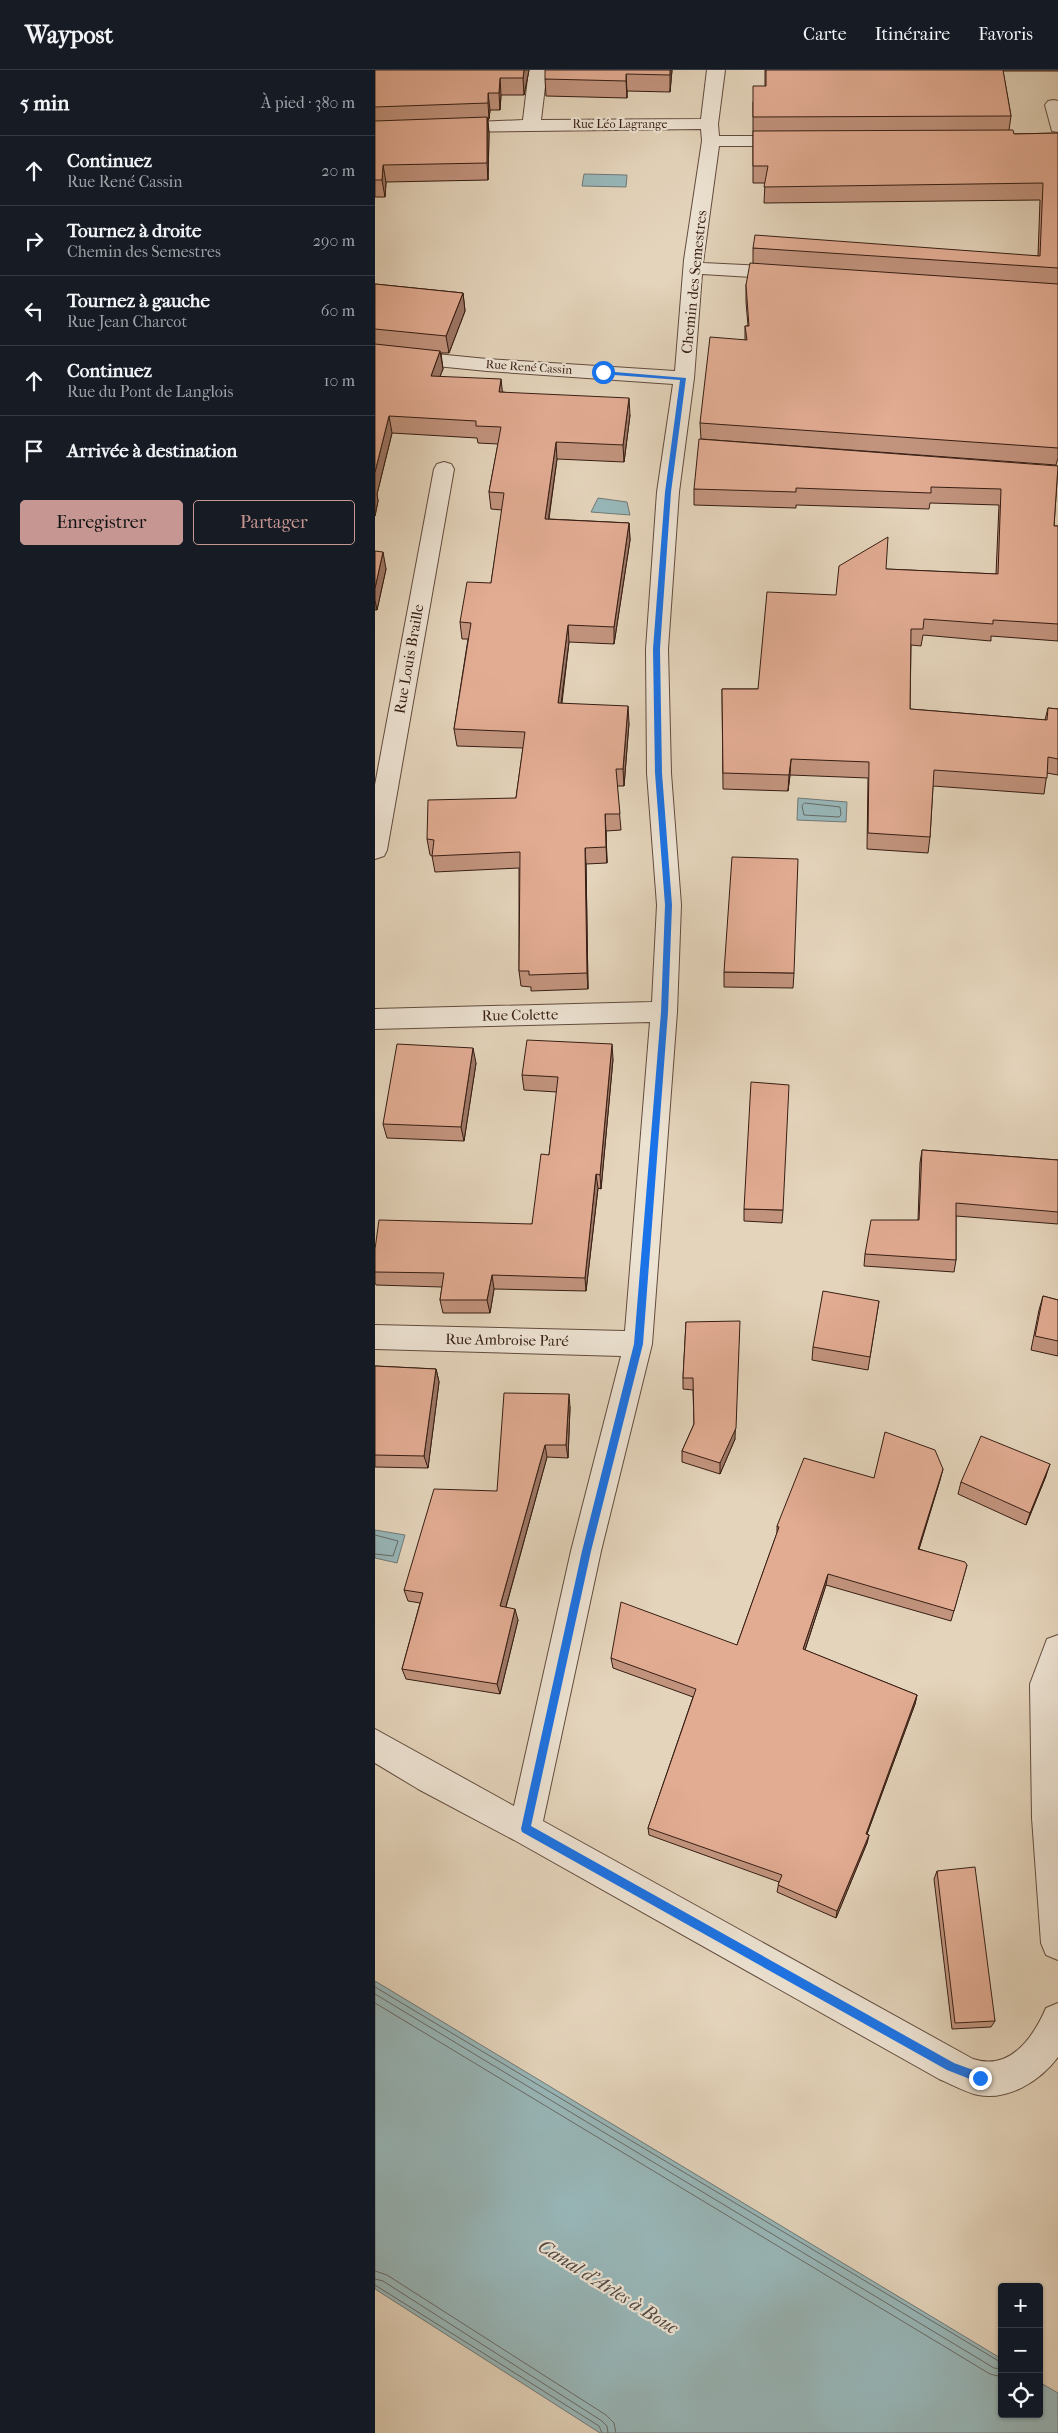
<!DOCTYPE html>
<html lang="fr">
<head>
<meta charset="utf-8">
<style>
  body { margin:0; font-family:"IM FELL French Canon",serif; background:#242831; color:#f1f3f6 }
  .controls { position:absolute; right:15px; bottom:15px; display:grid; overflow:hidden; border-radius:5px; box-shadow:0 1px 4px #0004 }
  .controls button { width:45px; height:45px; display:grid; place-items:center; padding:0; border:0; border-bottom:1px solid #363941; background:#171b24; color:#f1f3f6; font:25px sans-serif }
  .stop { position:absolute; width:15px; height:15px; margin:-11px; border:4px solid #1a73e8; border-radius:50%; background:#fff }
  .stop.end { background:#1a73e8; border-color:#fff; box-shadow:0 1px 5px #0008 }
  .list { margin:0; padding:0; list-style:none }
  h2 { display:flex; justify-content:space-between; align-items:center; height:65px; margin:0; padding:0 20px; font-size:21px }
  h2 small { font-size:16px; font-weight:400; color:#9ea1a6 }
  .list li { display:grid; grid-template-columns:32px 1fr auto; gap:15px; align-items:center; box-sizing:border-box; height:70px; padding:0 20px; border-top:1px solid #363941 }
  .list b { display:block; font-size:19px; white-space:nowrap }
  .list p { margin:0; font-size:16px; white-space:nowrap; color:#9ea1a6 }
  .list em { font-size:16px; font-style:normal; color:#9ea1a6 }
  .actions { display:flex; gap:10px; padding:15px 20px }
  .actions a { flex:1; padding:11px 0; border:1px solid #c59692; border-radius:5px; text-align:center; font-size:18px; color:#c59692 }
  .actions .main { background:#c59692; color:#111 }
  .icon { flex:none; width:28px; height:28px; fill:none; stroke:currentColor; stroke-width:2; stroke-linecap:round; stroke-linejoin:round }
  .map { position:relative; flex:none; width:683px; height:2363px; overflow:hidden }
  header { display:flex; align-items:center; gap:30px; box-sizing:border-box; height:70px; padding:0 25px; background:#171b24; border-bottom:1px solid #363941 }
  header strong { font-size:24px }
  nav { display:flex; gap:28px; margin-inline-start:auto; font-size:18px }
  main { display:flex }
  aside { flex:1; background:#171b24 }
  .map>svg:first-child { display:block }
  .water { fill:#98b7b9; stroke:#717977 }
  .lines { fill:none; stroke-linecap:round; stroke-linejoin:round }
  .shore { stroke:#676a66; stroke-width:1 }
  .minor-casing { stroke:#624b3d; stroke-width:2 }
  .minor { fill:#ede3d3; fill-rule:evenodd }
  .wall { fill:#c2947e; stroke:#361d13 }
  .shaded-wall { fill:#9e7867; stroke:#361d13 }
  .building { fill:#e2ac93; stroke:#361d13 }
  .route { fill:#1a73e8 }
  .labels { text-anchor:middle; dominant-baseline:central; stroke-width:4.5; stroke-linejoin:round; paint-order:stroke }
  .far-street-label { font-size:12px; fill:#361d13; stroke:#ede3d3 }
  .street-label { font-size:15px; fill:#361d13; stroke:#ede3d3 }
  .near-water-label { font-size:19px; font-style:italic; fill:#534b45; stroke:#ede3d3 }
</style>
</head>
<body>
<header>
<strong>Waypost</strong>
<nav><a>Carte</a><a>Itinéraire</a><a>Favoris</a></nav>
</header>
<main>
<aside>
<h2>5 min<small>À pied · 380 m</small></h2>
<ul class="list">
<li><svg class="icon" aria-label="ahead" viewBox="0 0 24 24"><path d="M12 20V5M6 11l6-6 6 6"/></svg><div><b>Continuez</b><p>Rue René Cassin</p></div><em>20 m</em></li>
<li><svg class="icon" aria-label="right" viewBox="0 0 24 24"><path d="M7 20v-9h11M14 6l5 5-5 5"/></svg><div><b>Tournez à droite</b><p>Chemin des Semestres</p></div><em>290 m</em></li>
<li><svg class="icon" aria-label="left" viewBox="0 0 24 24"><path d="M17 20v-9H6M10 6l-5 5 5 5"/></svg><div><b>Tournez à gauche</b><p>Rue Jean Charcot</p></div><em>60 m</em></li>
<li><svg class="icon" aria-label="ahead" viewBox="0 0 24 24"><path d="M12 20V5M6 11l6-6 6 6"/></svg><div><b>Continuez</b><p>Rue du Pont de Langlois</p></div><em>10 m</em></li>
<li><svg class="icon" aria-label="arrive" viewBox="0 0 24 24"><path d="M6 21V4h12l-3 4 3 4H6"/></svg><div><b>Arrivée à destination</b></div></li>
</ul>
<div class="actions"><a class="main">Enregistrer</a><a>Partager</a></div>
</aside>
<div class="map">
<svg width="683" height="2363" viewBox="0 0 683 2363">
  <rect width="100%" height="100%" fill="#e4d4bb"/>
  <filter id="stains"><feTurbulence type="fractalNoise" baseFrequency=".004" numOctaves="4"/><feColorMatrix values="0 0 0 0 .2 0 0 0 0 .09 0 0 0 0 .02 0 0 0 .5 -.17"/></filter>
  <radialGradient id="worn" r=".72"><stop offset=".6" stop-color="#630" stop-opacity="0"/><stop offset="1" stop-color="#630" stop-opacity=".3"/></radialGradient>
  <g class="water">
    <polygon points="209,104 252,105 251,117 207,116"/>
    <polygon points="223,428 252,432 255,445 216,442"/>
    <polygon points="423,728 472,732 471,752 422,750"/>
    <polygon points="0,1460 30,1465 22,1493 0,1488"/>
    <polygon points="0,1911 627,2289 627,2344 664,2344 664,2312 683,2323 683,2363 225,2363 0,2219"/>
  </g>
  <g class="lines">
    <g class="shore">
      <polygon points="430,733 465,737 466,745 464,747 429,745 427,736"/>
      <polyline points="0,1465 23,1471 18,1486 0,1484"/>
      <polyline points="0,1917 627,2293"/>
      <polyline points="0,1924 619,2298 627,2299"/>
      <polyline points="0,1933 615,2304 627,2307"/>
      <polyline points="0,2201 12,2205 231,2345 239,2353 241,2363"/>
      <polyline points="0,2209 8,2211 227,2351 232,2356 233,2363"/>
      <polyline points="0,2215 224,2356 227,2363"/>
    </g>
    <g class="minor-casing">
      <g id="minor">
        <path d="M154,0H172L166,50L326,49L332,0H350L343,54L344,66H417L423,67L426,71L423,75L417,76H344L328,193L412,197L419,199L422,203L419,207L412,209L327,204L319,308L304,422L293,579L296,703L306,835L302,942L277,1274L226,1481L168,1751L598,1989C635,2001 658,1968 671,1938L683,1933V1987C666,2010 634,2031 603,2025C590,2022 576,2014 564,2009L139,1770L43,1719L0,1693V1659L139,1736L196,1481L246,1286L0,1279V1255L250,1261L275,952L0,959V939L277,932L282,835L272,703L271,579L282,422L298,314L112,301L0,290V278L112,289L300,301L309,190L327,71L326,59L71,62L68,58L71,54L77,53L148,50Z"/>
        <polygon points="679,30 683,31 683,62 677,61 670,35 673,31"/>
        <polygon points="69,392 76,394 79,399 12,780 9,786 0,789 0,715 59,399 62,394"/>
        <polygon points="683,1565 683,1890 671,1885 666,1873 657,1748 655,1614 672,1569"/>
      </g>
    </g>
    <use href="#minor" class="minor"/>
  </g>
  <g class="wall">
    <polygon points="0,0 154,0 149,25 126,25 125,40 115,40 114,49 113,50 114,63 113,110 11,112 10,127 0,127"/>
    <polygon points="297,0 295,22 252,21 252,28 171,26 170,9"/>
    <polygon points="390,0 683,0 683,1 628,1 636,46 634,60 639,64 683,63 683,388 681,395 326,369 325,353 370,270 370,256 373,256 371,232 371,215 378,193 378,178 663,186 665,130 389,133 390,113 378,113 378,32 390,16"/>
    <polygon points="0,214 88,223 90,241 74,283 66,283 68,299 65,306 128,322 255,345 249,392 182,389 174,449 254,453 255,470 239,574 194,572 187,633 254,653 249,716 242,716 246,760 231,761 232,793 211,794 213,919 156,921 156,917 146,916 144,901 144,798 60,802 57,786 55,785 52,769 141,728 148,678 82,676 79,659 93,569 87,569 85,552 116,513 127,440 116,439 114,422 123,374 103,373 102,368 17,363 2,424 3,431 0,446"/>
    <polygon points="683,396 679,456 683,456 683,571 616,566 616,571 548,565 546,576 536,575 535,639 670,650 673,638 683,639 683,705 672,703 669,724 558,716 555,767 553,783 492,779 493,708 415,705 413,721 348,719 347,619 383,619 461,525 511,499 621,504 624,435 555,433 554,439 421,435 421,438 319,435 319,419"/>
    <polygon points="0,481 11,499 2,540 0,540"/>
    <polygon points="349,902 419,903 418,918 349,917"/>
    <polygon points="238,989 226,1119 223,1118 211,1221 119,1219 115,1243 68,1243 65,1230 67,1217 1,1215 0,1213 0,1179 157,1154 174,1085 182,1022 149,1020 147,1005"/>
    <polygon points="101,993 89,1071 12,1068 8,1054"/>
    <polygon points="547,1080 683,1090 683,1154 581,1146 581,1190 579,1202 489,1196 490,1184 543,1150 545,1093"/>
    <polygon points="369,1139 408,1140 407,1153 369,1151"/>
    <polygon points="668,1226 683,1230 683,1286 656,1280 664,1240"/>
    <polygon points="504,1231 493,1300 437,1290 438,1277"/>
    <polygon points="311,1252 360,1369 345,1404 307,1392 307,1381 319,1354 318,1320 308,1319 308,1308"/>
    <polygon points="0,1296 61,1299 64,1312 53,1398 0,1397"/>
    <polygon points="195,1337 193,1388 172,1387 131,1537 143,1550 125,1624 31,1609 27,1599 45,1533 33,1531 29,1520 122,1421"/>
    <polygon points="671,1406 651,1455 583,1424 586,1412"/>
    <polygon points="499,1408 565,1410 544,1479 592,1495 576,1551 451,1515 430,1580 542,1625 540,1634 492,1764 494,1765 492,1773 461,1848 402,1822 404,1812 274,1765 273,1758 318,1627 238,1598 236,1588 362,1575 402,1463 402,1456"/>
    <polygon points="562,1801 620,1951 616,1957 577,1959 559,1809"/>
  </g>
  <g class="shaded-wall">
    <polygon points="149,0 154,0 149,25 148,8"/>
    <polygon points="295,0 297,0 295,22"/>
    <polygon points="251,4 252,21 252,28 251,11"/>
    <polygon points="125,8 126,25 125,40 124,23"/>
    <polygon points="113,23 115,40 114,49 113,33"/>
    <polygon points="112,47 114,63 113,110 112,93"/>
    <polygon points="8,95 11,112 10,127 7,110"/>
    <polygon points="88,223 90,241 74,283 71,266"/>
    <polygon points="65,281 68,299 58,323 56,306"/>
    <polygon points="126,309 128,327 124,322"/>
    <polygon points="254,328 255,345 249,392 248,375"/>
    <polygon points="14,346 17,363 2,424 3,431 0,446 0,402"/>
    <polygon points="181,372 182,389 171,466 170,449"/>
    <polygon points="254,453 255,470 239,574 239,557"/>
    <polygon points="8,482 11,499 2,540 0,530 0,518"/>
    <polygon points="193,555 194,572 184,649 183,633"/>
    <polygon points="253,636 254,653 249,716 248,699"/>
    <polygon points="416,689 415,705 413,721 414,705"/>
    <polygon points="230,744 231,761 232,793 231,777"/>
    <polygon points="210,778 211,794 213,919 212,903"/>
    <polygon points="237,974 238,989 226,1119 225,1105"/>
    <polygon points="98,978 101,993 89,1071 86,1057"/>
    <polygon points="221,1104 223,1118 211,1221 210,1208"/>
    <polygon points="117,1205 119,1219 115,1243 112,1230"/>
    <polygon points="364,1263 360,1369 345,1404 345,1393"/>
    <polygon points="61,1299 64,1312 53,1398 49,1386"/>
    <polygon points="194,1324 195,1337 193,1388 191,1375"/>
    <polygon points="170,1375 172,1387 128,1547 125,1536"/>
    <polygon points="675,1394 671,1406 651,1455 655,1443"/>
    <polygon points="568,1399 565,1410 541,1489 543,1479"/>
    <polygon points="453,1504 451,1515 427,1589 428,1579"/>
    <polygon points="140,1539 143,1550 125,1624 122,1614"/>
    <polygon points="542,1625 540,1634 489,1772 491,1764"/>
    <polygon points="494,1765 492,1773 461,1848 462,1841"/>
  </g>
  <g class="building">
    <polygon points="0,0 149,0 148,8 125,8 124,23 113,23 113,33 0,37"/>
    <polygon points="170,0 295,0 295,5 251,4 251,11 170,9"/>
    <polygon points="391,0 628,0 636,46 378,47 378,16 391,16"/>
    <polygon points="112,47 112,93 8,95 7,110 0,110 0,51"/>
    <polygon points="638,60 639,64 683,63 683,198 378,178 380,165 665,186 668,113 389,117 393,96 378,96 378,61"/>
    <polygon points="375,193 683,214 683,378 325,353 335,267 372,270 370,256 374,256 371,215"/>
    <polygon points="0,214 88,223 71,266 0,259"/>
    <polygon points="0,274 65,281 56,306 126,309 124,322 254,328 248,375 181,372 170,449 254,453 239,557 193,555 183,633 253,636 248,699 241,699 245,744 230,744 231,777 210,778 212,903 154,905 154,901 144,901 145,782 57,786 59,770 52,769 53,730 141,728 150,662 79,659 96,553 85,552 92,512 116,513 129,423 114,422 126,357 101,356 101,351 14,346 0,402"/>
    <polygon points="324,369 683,396 679,456 683,456 683,554 618,550 618,554 549,549 548,559 536,559 535,639 672,650 673,638 683,639 683,689 673,687 672,708 559,700 555,767 493,763 494,692 416,689 414,705 348,703 347,619 383,619 392,522 461,525 464,496 513,467 511,499 623,504 626,419 556,417 556,423 421,418 421,422 319,419"/>
    <polygon points="0,481 8,482 0,518"/>
    <polygon points="357,787 423,789 419,903 349,902"/>
    <polygon points="152,970 237,974 225,1105 221,1104 210,1208 117,1205 112,1230 65,1230 69,1203 0,1202 0,1179 4,1150 157,1154 166,1084 174,1085 183,1007 147,1005"/>
    <polygon points="22,974 98,978 86,1057 8,1054"/>
    <polygon points="376,1012 414,1015 408,1140 369,1139"/>
    <polygon points="547,1080 683,1090 683,1142 581,1133 581,1190 490,1184 496,1150 544,1150"/>
    <polygon points="448,1221 504,1231 495,1287 438,1277"/>
    <polygon points="668,1226 683,1230 683,1271 660,1266"/>
    <polygon points="365,1251 361,1358 345,1393 307,1381 319,1354 318,1308 308,1308 311,1252"/>
    <polygon points="0,1296 61,1299 49,1386 0,1385"/>
    <polygon points="129,1323 194,1324 191,1375 170,1375 125,1536 140,1539 122,1614 27,1599 48,1523 29,1520 59,1419 122,1421"/>
    <polygon points="510,1362 560,1380 568,1399 543,1479 590,1492 592,1495 579,1541 453,1504 428,1579 542,1625 491,1764 494,1765 462,1841 403,1815 407,1805 273,1758 321,1619 236,1588 246,1532 362,1575 404,1457 402,1456 429,1388 499,1408"/>
    <polygon points="606,1366 675,1394 655,1443 586,1412"/>
    <polygon points="600,1797 620,1951 580,1953 562,1801"/>
  </g>
  <polygon class="route" points="228,301 311,308 296,422 285,579 287,703 297,835 293,942 268,1274 216,1481 156,1756 579,1993 609,2004 609,2011 605,2013 572,2000 147,1762 146,1759 207,1481 259,1274 286,942 290,835 280,703 278,579 290,422 305,310 226,304"/>
  <g class="labels">
    <g class="far-street-label">
      <text x="245" y="54">Rue Léo Lagrange</text>
      <text transform="translate(154 297) rotate(4)">Rue René Cassin</text>
    </g>
    <g class="street-label">
      <text transform="translate(319 212) rotate(-84)">Chemin des Semestres</text>
      <text transform="translate(34 589) rotate(-80)">Rue Louis Braille</text>
      <text transform="translate(145 945) rotate(-1)">Rue Colette</text>
      <text transform="translate(132 1270) rotate(1)">Rue Ambroise Paré</text>
    </g>
    <g class="near-water-label">
      <text transform="translate(233 2217) rotate(32)">Canal d'Arles à Bouc</text>
    </g>
  </g>
  <rect width="100%" height="100%" filter="url(#stains)"/>
  <rect width="100%" height="100%" fill="url(#worn)"/>
</svg>
<div class="controls">
<button>+</button>
<button>−</button>
<button><svg class="icon" aria-label="locate" viewBox="0 0 24 24"><circle cx="12" cy="12" r="6"/><path d="M12 2v4M12 18v4M2 12h4M18 12h4"/></svg></button>
</div>
<div class="stop" style="left:228px;top:302px"></div>
<div class="stop end" style="left:605px;top:2008px"></div>
</div>
</main>
</body>
</html>
